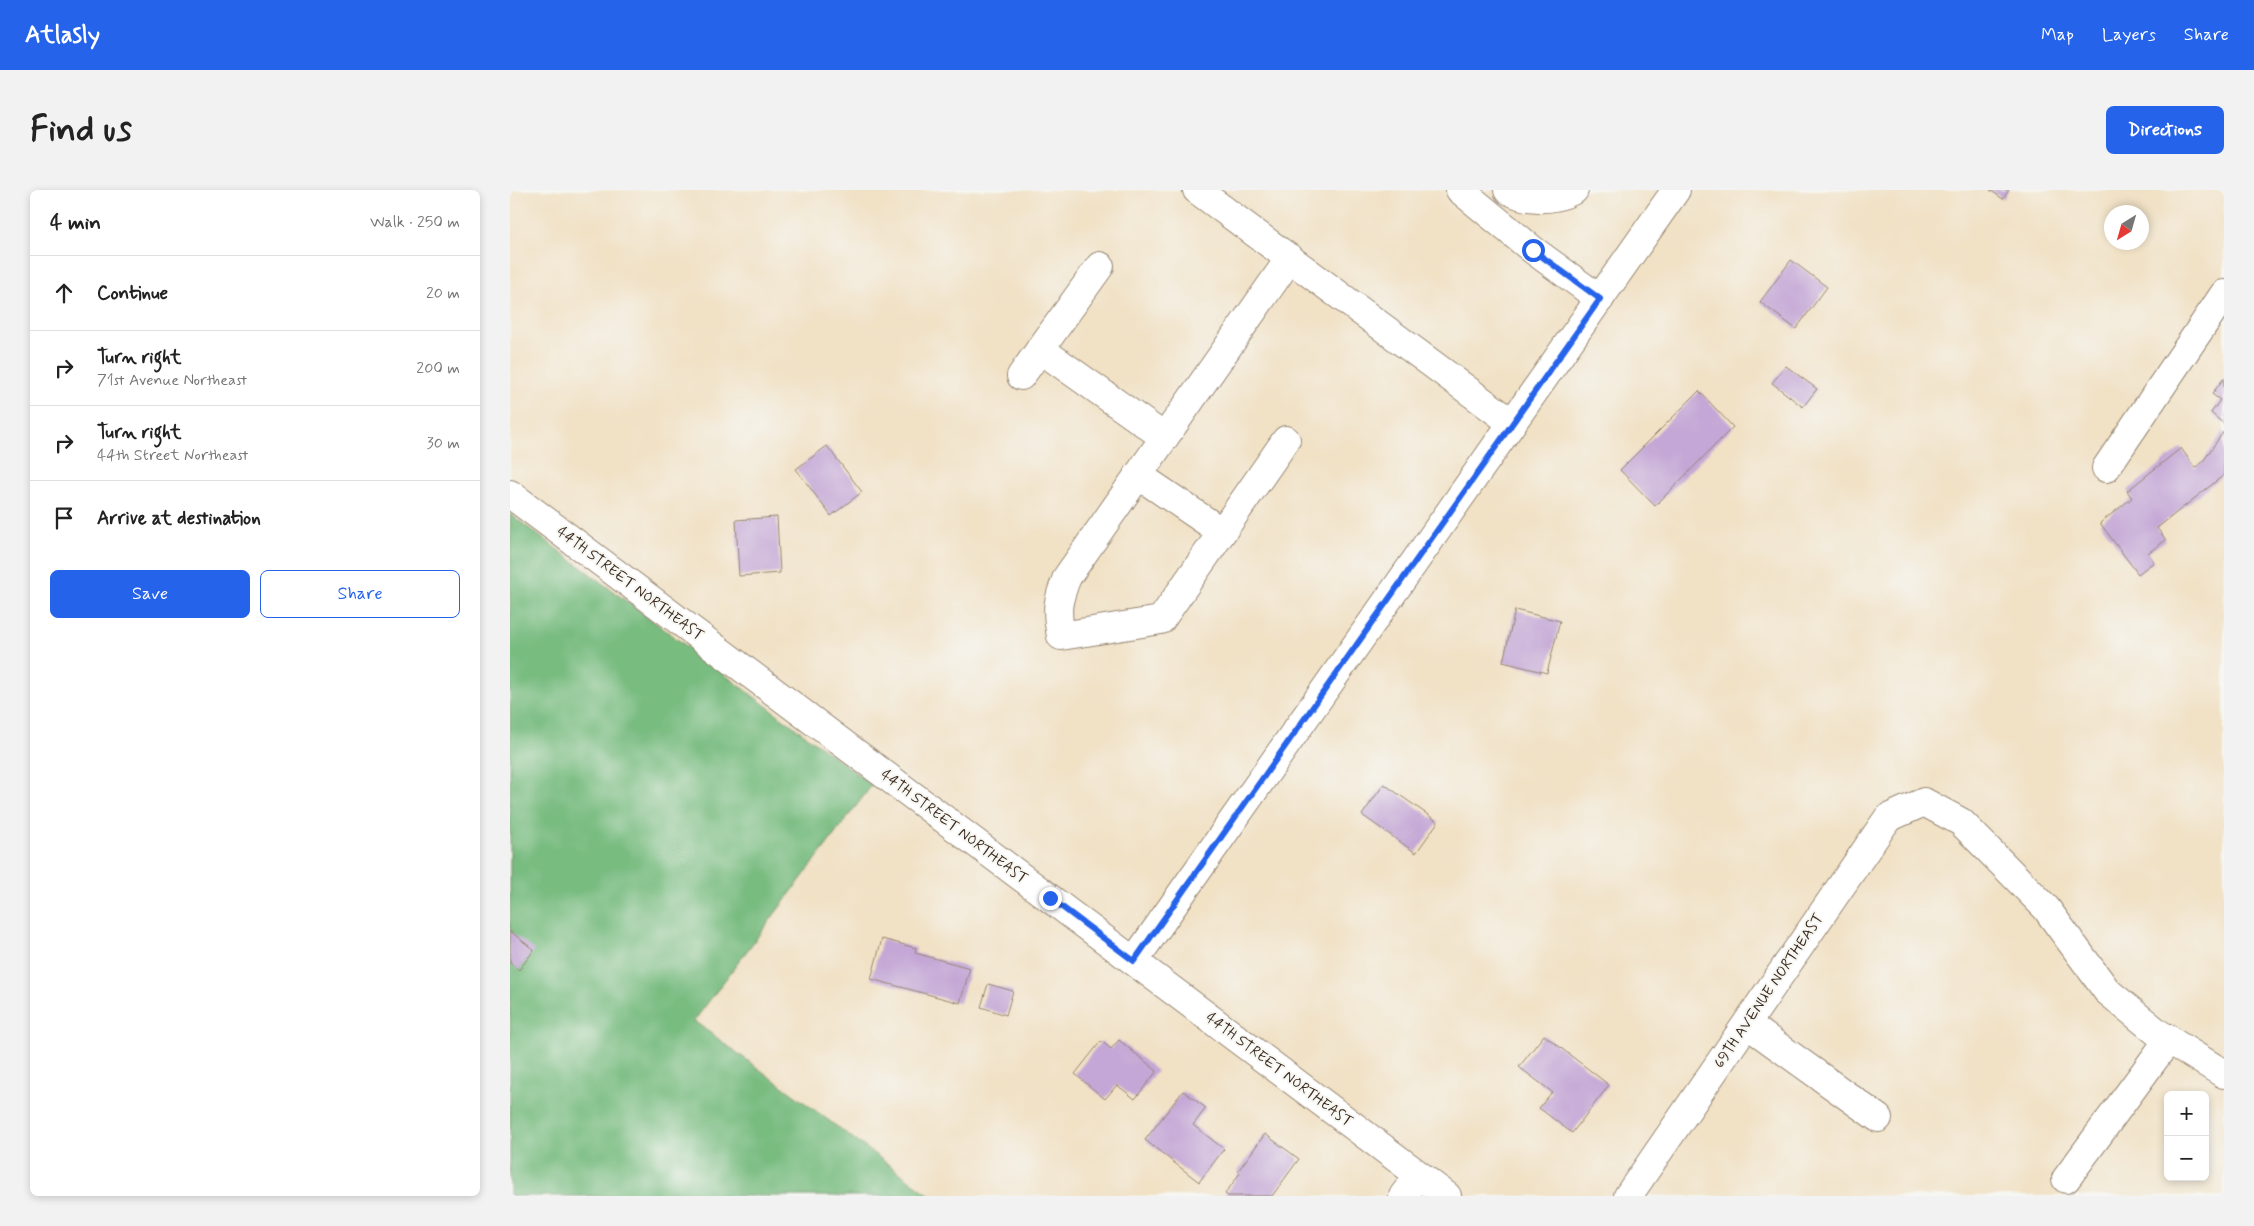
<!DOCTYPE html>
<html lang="en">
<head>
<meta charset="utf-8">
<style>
  body { margin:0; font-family:Mynerve,sans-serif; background:#f2f2f2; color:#222 }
  .controls { position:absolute; right:15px; bottom:15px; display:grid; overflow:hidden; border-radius:8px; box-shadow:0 2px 8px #0003 }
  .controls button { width:45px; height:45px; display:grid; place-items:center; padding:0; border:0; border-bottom:1px solid #e0e0e0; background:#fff; color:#222; font:25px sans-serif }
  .compass { position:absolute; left:1594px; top:15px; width:45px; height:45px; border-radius:50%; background:#fff; box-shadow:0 2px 8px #0003; rotate:217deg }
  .stop { position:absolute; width:15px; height:15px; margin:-11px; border:4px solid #2563eb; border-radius:50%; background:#fff }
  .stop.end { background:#2563eb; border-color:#fff; box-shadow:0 1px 5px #0008 }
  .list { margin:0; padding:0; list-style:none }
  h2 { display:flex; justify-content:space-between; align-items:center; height:65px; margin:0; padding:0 20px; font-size:21px }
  h2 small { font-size:16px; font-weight:400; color:#767676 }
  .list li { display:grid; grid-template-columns:32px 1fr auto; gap:15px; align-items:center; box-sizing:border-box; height:75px; padding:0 20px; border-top:1px solid #e0e0e0 }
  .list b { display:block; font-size:19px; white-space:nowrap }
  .list p { margin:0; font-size:16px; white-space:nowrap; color:#767676 }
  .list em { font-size:16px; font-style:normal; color:#767676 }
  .actions { display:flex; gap:10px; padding:15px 20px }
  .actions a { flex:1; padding:11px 0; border:1px solid #2563eb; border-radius:8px; text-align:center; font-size:18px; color:#2563eb }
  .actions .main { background:#2563eb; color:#fff }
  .icon { flex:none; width:28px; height:28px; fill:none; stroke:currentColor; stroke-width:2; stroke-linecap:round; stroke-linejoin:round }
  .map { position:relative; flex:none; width:1714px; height:1006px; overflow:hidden; border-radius:8px }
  header { display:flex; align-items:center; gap:30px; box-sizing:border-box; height:70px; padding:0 25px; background:#2563eb; color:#fff }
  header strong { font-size:24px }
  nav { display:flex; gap:28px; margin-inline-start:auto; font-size:18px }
  .intro { display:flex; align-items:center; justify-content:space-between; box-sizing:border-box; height:120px; padding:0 30px }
  h1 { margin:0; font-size:35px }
  .button { padding:12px 22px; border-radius:8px; background:#2563eb; color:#fff; font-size:18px; font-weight:700 }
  main { display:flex; gap:30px; padding:0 30px }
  aside { flex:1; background:#fff; border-radius:8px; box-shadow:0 2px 8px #0003 }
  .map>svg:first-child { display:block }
  .forest { fill:#78bc80; stroke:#5a734f }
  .building { fill:#c4a7d6 }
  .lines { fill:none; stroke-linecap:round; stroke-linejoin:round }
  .minor-casing { stroke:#968672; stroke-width:30 }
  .minor { stroke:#fff; stroke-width:28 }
  .route { stroke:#2563eb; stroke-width:6 }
  .labels { text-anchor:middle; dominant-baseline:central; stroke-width:4; stroke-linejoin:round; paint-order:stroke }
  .street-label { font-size:15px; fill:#3b2a1e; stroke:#f6f6f2 }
</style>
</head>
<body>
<header>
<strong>Atlasly</strong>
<nav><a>Map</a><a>Layers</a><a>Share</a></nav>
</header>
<div class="intro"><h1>Find us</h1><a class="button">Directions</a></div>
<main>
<aside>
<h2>4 min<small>Walk · 250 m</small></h2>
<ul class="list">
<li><svg class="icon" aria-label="ahead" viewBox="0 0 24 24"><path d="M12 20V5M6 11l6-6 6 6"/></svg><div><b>Continue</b></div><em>20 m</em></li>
<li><svg class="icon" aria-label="right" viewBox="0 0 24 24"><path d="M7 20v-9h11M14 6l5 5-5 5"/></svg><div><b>Turn right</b><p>71st Avenue Northeast</p></div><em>200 m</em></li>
<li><svg class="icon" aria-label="right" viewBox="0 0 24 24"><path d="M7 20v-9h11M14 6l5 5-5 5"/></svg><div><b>Turn right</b><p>44th Street Northeast</p></div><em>30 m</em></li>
<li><svg class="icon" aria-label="arrive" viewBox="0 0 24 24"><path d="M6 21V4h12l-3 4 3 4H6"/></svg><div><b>Arrive at destination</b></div></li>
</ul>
<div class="actions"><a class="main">Save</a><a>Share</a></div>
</aside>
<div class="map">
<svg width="1714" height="1006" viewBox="0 0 1714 1006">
  <rect width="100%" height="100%" fill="#f6f6f2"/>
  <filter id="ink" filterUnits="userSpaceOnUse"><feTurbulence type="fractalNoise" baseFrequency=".02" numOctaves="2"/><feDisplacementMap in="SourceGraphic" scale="10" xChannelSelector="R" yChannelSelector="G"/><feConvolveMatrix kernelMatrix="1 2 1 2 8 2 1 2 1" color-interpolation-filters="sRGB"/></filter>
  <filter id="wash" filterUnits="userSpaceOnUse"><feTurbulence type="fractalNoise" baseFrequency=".0096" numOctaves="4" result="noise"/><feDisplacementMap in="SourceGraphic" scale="20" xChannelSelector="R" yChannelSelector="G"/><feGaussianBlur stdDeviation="1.12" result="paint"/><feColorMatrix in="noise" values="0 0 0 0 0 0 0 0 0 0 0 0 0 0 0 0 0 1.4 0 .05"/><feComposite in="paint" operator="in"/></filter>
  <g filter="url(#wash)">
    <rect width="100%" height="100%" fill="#f1e1c5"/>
    <polygon class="forest" points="0,324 362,595 184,831 421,1006 0,1006"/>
    <g id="blocks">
      <g class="building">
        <polygon points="1480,0 1499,0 1493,9"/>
        <polygon points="1281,70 1317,97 1286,139 1250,112"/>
        <polygon points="1276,176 1307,199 1293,217 1262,193"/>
        <polygon points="1714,188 1714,234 1701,223 1710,210 1702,204"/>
        <polygon points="1189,201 1223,237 1145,316 1110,280"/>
        <polygon points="1714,241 1714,285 1647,338 1656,350 1638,363 1644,372 1628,384 1590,333 1622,308 1617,301 1671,258 1685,278 1694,270"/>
        <polygon points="317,256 352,302 321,326 286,279"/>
        <polygon points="267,327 270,383 229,386 226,330"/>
        <polygon points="1005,420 1050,431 1037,483 993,472"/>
        <polygon points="874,594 928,632 906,663 852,625"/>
        <polygon points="0,741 24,760 9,780 0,773"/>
        <polygon points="372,749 406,758 405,763 460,778 450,813 361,789"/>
        <polygon points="478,794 503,801 496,825 471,817"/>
        <polygon points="1034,845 1099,895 1062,943 1029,918 1042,902 1009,877"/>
        <polygon points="609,850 647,881 625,909 607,895 595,909 565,884 591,851 601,859"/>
        <polygon points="673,901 696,918 683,935 714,959 689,992 635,950"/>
        <polygon points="755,944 789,969 762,1006 718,1006 715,1004 730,983 728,981"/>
      </g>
    </g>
  </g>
  <g filter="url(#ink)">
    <use href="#blocks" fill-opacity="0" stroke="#968672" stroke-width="1"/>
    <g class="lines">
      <g class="minor-casing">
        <g id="minor">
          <polyline points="687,0 1002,233"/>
          <polyline points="950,0 1023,60 1090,109"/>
          <path d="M998,0C1019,11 1043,11 1064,0"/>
          <polyline points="530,159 654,247"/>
          <polyline points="511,186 590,76"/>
          <path d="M776,250L651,430L551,446C546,420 547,412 557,387L780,68"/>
          <polyline points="1596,278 1714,104"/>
          <polyline points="628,285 712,342"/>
          <polyline points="0,304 937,1006"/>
          <polyline points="624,771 1166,0"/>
          <polyline points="1237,834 1368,928"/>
          <polyline points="1556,989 1659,849"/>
          <polyline points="893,1006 909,985"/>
          <polyline points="1118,1006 1378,628 1414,612 1451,632 1536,718 1597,801 1648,843 1714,884"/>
        </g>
      </g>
      <use href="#minor" class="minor"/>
    </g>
  </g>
  <g class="lines" filter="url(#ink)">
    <polyline class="route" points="540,708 624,771 1090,109 1023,60"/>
  </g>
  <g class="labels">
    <g class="street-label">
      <text transform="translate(120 394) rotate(37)">44TH STREET NORTHEAST</text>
      <text transform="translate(444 637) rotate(37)">44TH STREET NORTHEAST</text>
      <text transform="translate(1259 801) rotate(-56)">69TH AVENUE NORTHEAST</text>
      <text transform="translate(769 880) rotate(37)">44TH STREET NORTHEAST</text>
    </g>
  </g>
</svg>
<div class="controls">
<button>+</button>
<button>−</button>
</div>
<svg class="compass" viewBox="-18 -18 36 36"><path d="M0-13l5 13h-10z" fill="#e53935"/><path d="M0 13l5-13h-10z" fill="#767676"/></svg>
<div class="stop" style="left:1023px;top:60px"></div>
<div class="stop end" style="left:540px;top:708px"></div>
</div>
</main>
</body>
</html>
